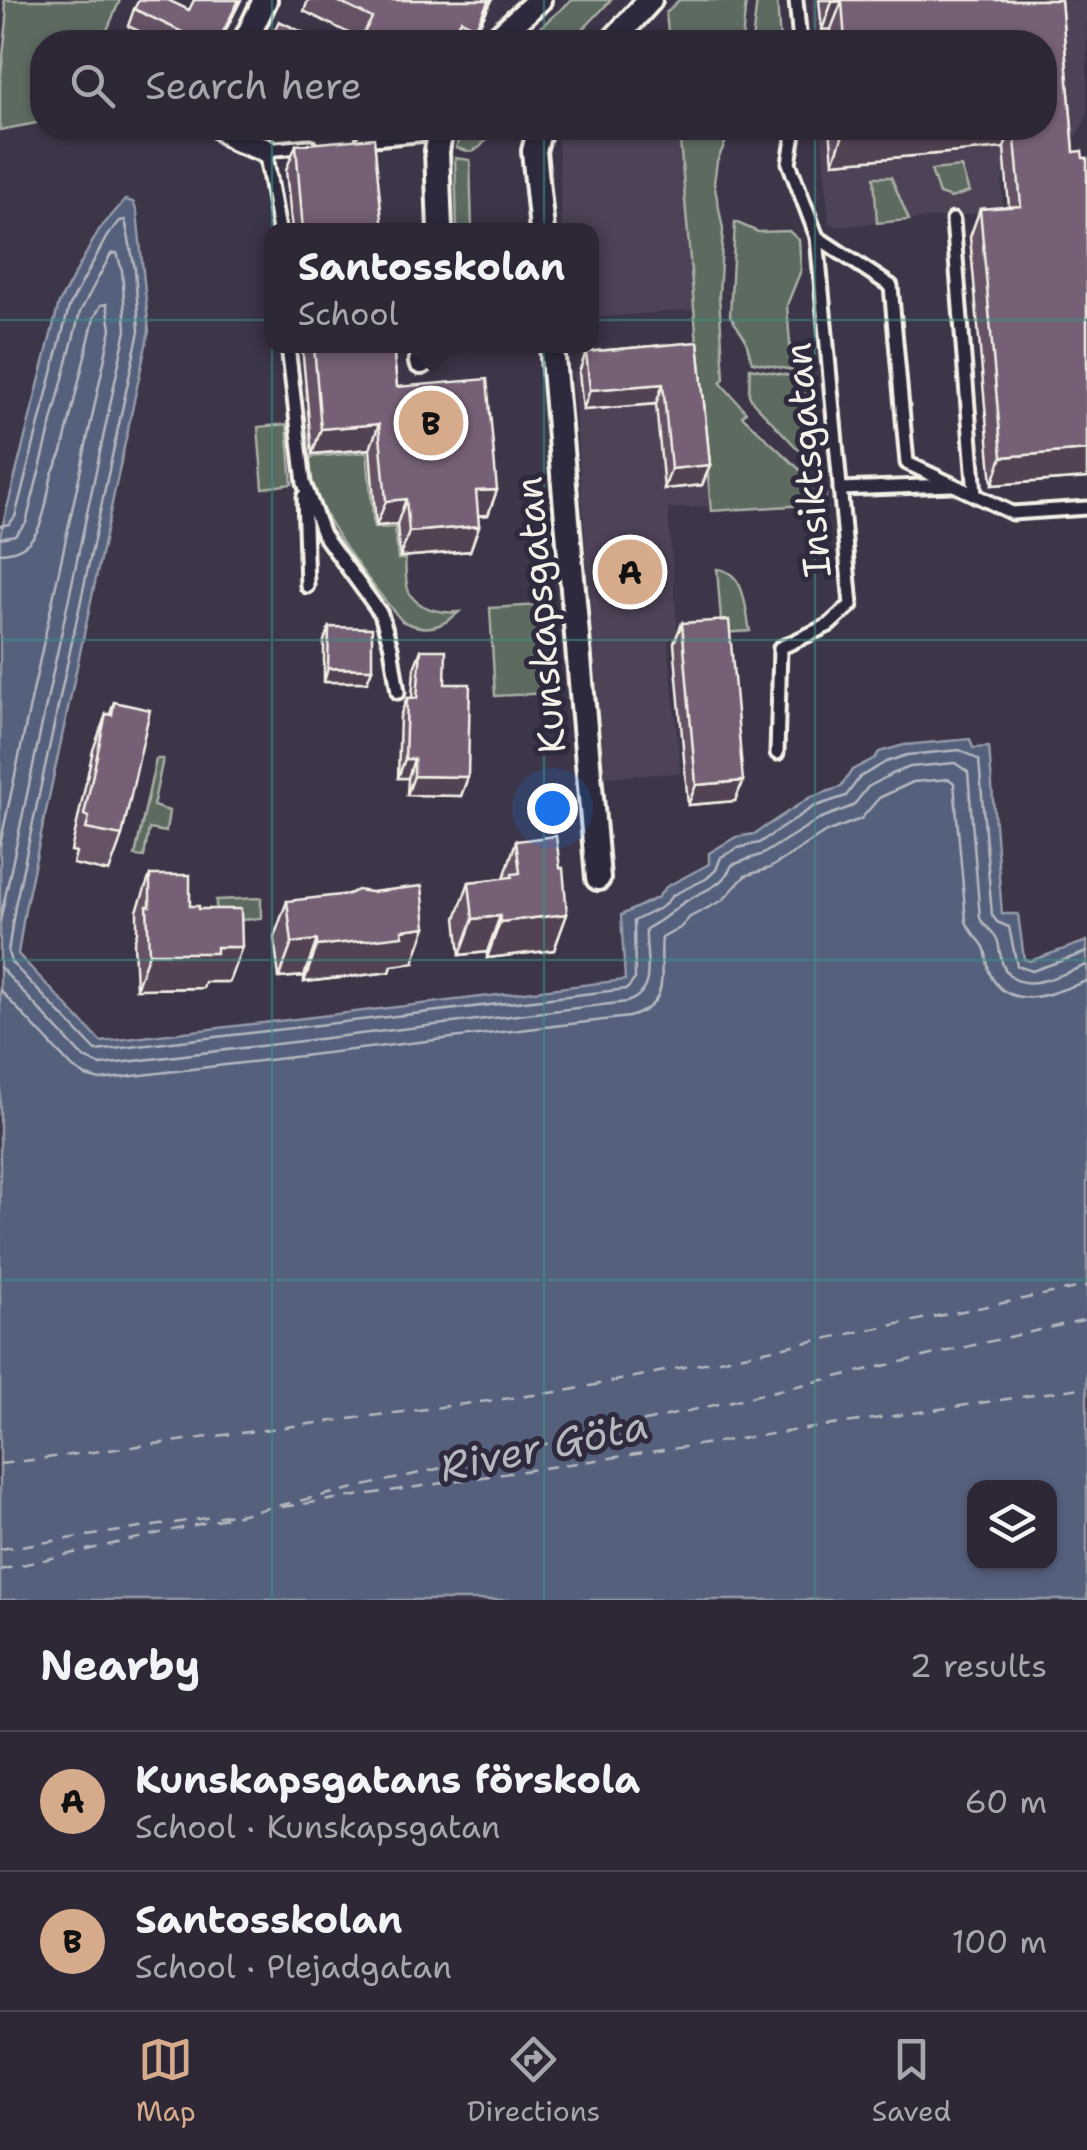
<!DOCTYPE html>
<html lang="en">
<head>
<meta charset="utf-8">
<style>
  body { margin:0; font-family:"Shantell Sans",sans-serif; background:#3a3442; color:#f1f3f6 }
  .controls { position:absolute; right:30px; bottom:30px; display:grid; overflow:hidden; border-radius:20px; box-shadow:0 2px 8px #0004 }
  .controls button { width:90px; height:90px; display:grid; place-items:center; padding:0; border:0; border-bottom:2px solid #494451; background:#2e2836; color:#f1f3f6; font:50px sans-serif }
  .you { position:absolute; left:552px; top:808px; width:35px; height:35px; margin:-25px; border:8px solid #fff; border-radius:50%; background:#1a73e8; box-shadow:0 0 0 15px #1a73e833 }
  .badge { display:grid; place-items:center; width:65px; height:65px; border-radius:50%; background:#d6ab8b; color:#111; font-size:32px; font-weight:700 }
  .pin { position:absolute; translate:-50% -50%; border:5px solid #fff; box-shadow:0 2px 10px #0006 }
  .popup { position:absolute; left:264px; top:223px; width:335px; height:130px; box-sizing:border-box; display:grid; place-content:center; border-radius:20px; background:#2e2836; filter:drop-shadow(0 2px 8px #0005); font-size:32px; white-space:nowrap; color:#a7a6ad }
  .popup b { font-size:38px; color:#f1f3f6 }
  .popup::after { content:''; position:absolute; left:50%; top:100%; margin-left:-20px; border:20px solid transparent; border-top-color:#2e2836 }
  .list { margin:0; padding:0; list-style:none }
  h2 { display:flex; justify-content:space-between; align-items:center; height:130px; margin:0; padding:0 40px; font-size:42px }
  h2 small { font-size:32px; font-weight:400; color:#a7a6ad }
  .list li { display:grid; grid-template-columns:65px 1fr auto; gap:30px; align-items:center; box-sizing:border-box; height:140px; padding:0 40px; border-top:2px solid #494451 }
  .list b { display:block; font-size:38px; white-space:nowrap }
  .list p { margin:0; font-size:32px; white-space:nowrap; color:#a7a6ad }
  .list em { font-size:32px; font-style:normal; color:#a7a6ad }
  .icon { flex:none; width:55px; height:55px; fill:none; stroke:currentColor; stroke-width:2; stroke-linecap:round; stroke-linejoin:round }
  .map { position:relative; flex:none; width:1087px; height:1600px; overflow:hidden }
  .search { position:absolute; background:#2e2836; box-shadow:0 2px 8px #0004; left:30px; right:30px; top:30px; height:110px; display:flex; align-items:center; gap:25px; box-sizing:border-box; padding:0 35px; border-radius:40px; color:#a7a6ad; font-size:38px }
  .sheet { height:410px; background:#2e2836 }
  nav { display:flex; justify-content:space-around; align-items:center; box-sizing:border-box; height:140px; border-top:2px solid #494451; background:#2e2836; font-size:28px; color:#a7a6ad }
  nav a { display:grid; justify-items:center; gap:5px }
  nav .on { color:#d6ab8b }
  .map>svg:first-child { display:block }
  .built { fill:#4e4256 }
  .green { fill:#5d6a60; stroke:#a8aea4; stroke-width:2.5 }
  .water { fill:#54617d; stroke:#949ba8; stroke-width:2.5; fill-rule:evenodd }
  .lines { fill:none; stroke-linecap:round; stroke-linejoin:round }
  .shore { stroke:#b4b7bd; stroke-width:2.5 }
  .ferry { stroke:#b4b7bd; stroke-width:2.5; stroke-dasharray:12 10; stroke-linecap:butt }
  .service-casing { stroke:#f4f1e8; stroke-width:19 }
  .minor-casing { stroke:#f4f1e8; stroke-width:30 }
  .service { stroke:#2f2a3d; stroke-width:11 }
  .minor { stroke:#2f2a3d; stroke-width:22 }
  .wall { fill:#655365; stroke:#f4f1e8; stroke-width:2.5 }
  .shaded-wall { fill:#534353; stroke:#f4f1e8; stroke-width:2.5 }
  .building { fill:#766076; stroke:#f4f1e8; stroke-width:2.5 }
  .grid { fill:none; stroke:#3d8f86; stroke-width:2.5; stroke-opacity:0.55 }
  .labels { text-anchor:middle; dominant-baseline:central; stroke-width:10; stroke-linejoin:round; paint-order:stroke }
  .street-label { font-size:38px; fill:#f4f1e8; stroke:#2f2a3d }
  .water-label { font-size:40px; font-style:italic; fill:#b4b7bd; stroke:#2f2a3d }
</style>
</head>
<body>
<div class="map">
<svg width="1087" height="1600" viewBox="0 0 1087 1600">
  <rect width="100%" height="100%" fill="#3d3548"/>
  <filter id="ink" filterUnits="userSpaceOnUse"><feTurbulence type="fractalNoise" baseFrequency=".01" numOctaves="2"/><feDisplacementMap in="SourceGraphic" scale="20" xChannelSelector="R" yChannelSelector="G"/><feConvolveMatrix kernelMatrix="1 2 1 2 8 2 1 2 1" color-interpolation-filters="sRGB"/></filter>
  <g filter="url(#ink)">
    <g class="built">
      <polygon points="811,0 1087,0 1087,116 1059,172 1002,178 1003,211 838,227 829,223 821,128 1044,128 1044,42 814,42"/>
      <polygon points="666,128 679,128 694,310 591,318 591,230 562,230 558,139"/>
      <polygon points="698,362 711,506 668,509 678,636 668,641 681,773 604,777 572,372"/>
    </g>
    <g class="green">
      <polygon points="4,0 120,0 102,42 42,42 42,122 0,130 0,82 7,20"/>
      <polygon points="572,0 611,0 571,42 523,42"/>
      <polygon points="679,0 746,0 742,42 669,42 666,13"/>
      <polygon points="757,0 777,0 780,42 752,42"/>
      <polygon points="462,128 497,128 480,147 471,152 456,148"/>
      <polygon points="679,128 732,128 717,161 714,183 723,229 719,295 724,379 720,382 746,412 742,416 826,494 823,504 711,511"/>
      <polygon points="455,158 470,160 472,230 457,230"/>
      <polygon points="961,167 969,192 951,198 939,194 931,170"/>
      <polygon points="874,177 891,177 909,220 877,223"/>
      <polygon points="735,222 758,232 789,231 799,240 801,270 787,305 792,370 752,362 745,338 730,316"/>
      <polygon points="750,368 796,377 814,376 824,476 753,402 749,395"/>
      <polygon points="287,424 292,484 263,488 258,427"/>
      <path d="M367,452L374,528L395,527L398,559H405C406,569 405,584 409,592C417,609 442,614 459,612C440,629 425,632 402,621C378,593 297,494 311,457Z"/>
      <path d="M717,569C746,572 745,608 750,631L722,633Z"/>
      <polygon points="541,605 547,693 495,696 490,608"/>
      <polygon points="156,759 163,759 153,806 169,811 166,832 149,829 144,857 135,856"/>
      <polygon points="261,898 261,918 216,923 216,900"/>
    </g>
    <path class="water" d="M125,200L133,202L137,212L149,331L25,909L18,954L101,1042L625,980L621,915L657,898L666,887L709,864V853L736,837L754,834L809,798L841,787L852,770L875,758L879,752L904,745L970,739L973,748L989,747L1002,914H1018L1024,959L1030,961L1087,941V1600H0V536L59,303L99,230ZM974,1488H1050V1562H974Z"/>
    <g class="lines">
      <g class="shore">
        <polyline points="0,526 9,524 15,517 69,307 107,236 120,221 125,220 135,269 139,331 15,906 8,952 11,962 96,1051 627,989 635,979 634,921 662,907 673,895 706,879 716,870 721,857 738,848 759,843 813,807 846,796 860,777 886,762 907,755 960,750 979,760 992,915 997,922 1009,927 1017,966 1032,971 1087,952"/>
        <polyline points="0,538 15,535 26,523 80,312 111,254 117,253 122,270 126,330 0,921"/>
        <path d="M0,553C44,552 44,508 52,474C55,466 59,460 62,452L94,318L101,305L107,304L111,329L0,845"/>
        <path d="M0,967L84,1058L101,1065L627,1002C659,991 644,955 646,929C659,922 669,915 680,905C700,890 721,890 732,865L763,854L819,819L853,806L868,787L892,774L910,767L955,763L968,772L980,918C985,928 996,932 998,942C1000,950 1000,957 1003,965C1017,1000 1063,973 1087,965"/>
        <path d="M0,990L73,1068L86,1076L100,1080L629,1017C674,1004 658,972 662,938L680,928L690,917L723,900L745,876L770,868L826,832L861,819L879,798L913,782L949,779L954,783L966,921C970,933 979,938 984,947C988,956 986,968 992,978C1014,1014 1057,991 1087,981"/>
      </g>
      <g class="ferry">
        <polyline points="0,1464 565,1391 1087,1286"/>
        <polyline points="282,1507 1087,1387"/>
        <polyline points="0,1549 240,1513"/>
        <polyline points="0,1570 1087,1319"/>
      </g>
      <g class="service-casing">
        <g id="service">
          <polyline points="796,0 800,42"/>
          <polyline points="363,140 438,133"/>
          <polyline points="953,220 975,495 1012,513 1087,508"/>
          <polyline points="279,230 265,150 309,146"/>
          <polyline points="817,237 891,286 907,463 975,495"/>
          <polyline points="288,346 304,483 323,534 381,614 391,647 398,692"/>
          <polyline points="840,489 951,485"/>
          <polyline points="304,496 307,586"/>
          <polyline points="777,753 780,648 829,625 851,605 817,237 789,163 795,128"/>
        </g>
      </g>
      <g class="minor-casing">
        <g id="minor">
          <polyline points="245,42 265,0"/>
          <polyline points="493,42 539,0"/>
          <polyline points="612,42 650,0"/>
          <polyline points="221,128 235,139 265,150"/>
          <polyline points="540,128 534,151 542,230"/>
          <polyline points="440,230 437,151 441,128"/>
          <polyline points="552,346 598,878"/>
          <polyline points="421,362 428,346"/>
        </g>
      </g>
      <use href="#service" class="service"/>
      <use href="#minor" class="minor"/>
    </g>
    <g class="wall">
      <polygon points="308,0 492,0 471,42 359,42 361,39 304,11"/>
      <polygon points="819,0 1061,0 1074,152 1083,158 1087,158 1087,478 992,485 970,237 980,209 1009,207 1004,148 833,163 830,128 1044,128 1044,42 832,42 831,29 822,30"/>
      <polygon points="134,9 189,10 220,42 162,42 128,26"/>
      <polygon points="310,128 356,128 354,132 325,135"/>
      <polygon points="296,145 383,230 292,230 286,170"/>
      <polygon points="698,342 710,465 702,485 664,489 656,404 583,410 579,372 586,352"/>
      <polygon points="302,346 393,346 397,387 497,490 488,515 478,516 479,526 470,551 400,557 397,524 376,526 370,449 312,454"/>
      <polygon points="682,623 735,801 688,805 674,643"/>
      <polygon points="329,627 372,669 367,682 324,682 324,641"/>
      <polygon points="421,650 445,684 468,777 461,796 407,795 408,778 398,778 400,716 407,698 412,698 414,668"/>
      <polygon points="114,702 122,836 109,872 73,864 76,852 71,851 93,750 106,714 110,714"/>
      <polygon points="516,841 567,914 554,950 487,958 487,952 460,955 456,918 469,882 504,878"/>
      <polygon points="150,875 190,906 199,909 229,982 205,982 203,988 136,989 134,942 137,932 137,911"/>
      <polygon points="287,901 413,963 392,966 390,972 304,982 304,976 279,978 274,937"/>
    </g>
    <g class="shaded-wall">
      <polygon points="239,0 241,0 220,42 218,42"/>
      <polygon points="489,0 492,0 470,42 476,27"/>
      <polygon points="842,1 831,29 822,30 832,2"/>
      <polygon points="327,128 356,128 354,132 325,135"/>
      <polygon points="932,128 1011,128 1004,148 833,163 843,135"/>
      <polygon points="663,384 656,404 583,410 590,390"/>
      <polygon points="379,424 370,449 312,454 321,429"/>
      <polygon points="1087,450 1087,478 992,485 1002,457"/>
      <polygon points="710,465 702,485 664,489 671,469"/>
      <polygon points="497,490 488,515 467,516 476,491"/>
      <polygon points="406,499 397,524 376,526 386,501"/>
      <polygon points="479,526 470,551 400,557 409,532"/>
      <polygon points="328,668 372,669 367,682 324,682"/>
      <polygon points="405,759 414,759 408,778 398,778"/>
      <polygon points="414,776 468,777 461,796 407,795"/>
      <polygon points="743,781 735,801 688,805 696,785"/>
      <polygon points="567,914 554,950 487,958 500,922"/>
      <polygon points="500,916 487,952 460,955 473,919"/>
      <polygon points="426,927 413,963 392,966 390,972 304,982 317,946 402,930"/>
      <polygon points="317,940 304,976 279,978 292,943"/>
      <polygon points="216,947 242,947 229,982 205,982 203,988 136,989 149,953"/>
    </g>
    <g class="building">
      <polygon points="139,0 168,0 189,10 194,0 239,0 218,42 203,42 134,9"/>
      <polygon points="335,0 489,0 476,27 461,20 450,42 435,42 430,40 429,42 359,42 372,18"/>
      <polygon points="832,0 1061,0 1074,152 1082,151 1083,158 1087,158 1087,450 1002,457 980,209 1021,206 1014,128 1044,128 1044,42 845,42 842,1 832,2"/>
      <polygon points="279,21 323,42 269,42"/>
      <polygon points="842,128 932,128 843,135"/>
      <polygon points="374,138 383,230 303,230 296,145"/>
      <polygon points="698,342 710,465 671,469 663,384 590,390 586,352"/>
      <polygon points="314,346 393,346 397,387 487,379 497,490 476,491 479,526 409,532 406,499 386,501 379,424 321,429"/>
      <polygon points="729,620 743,781 696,785 682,623"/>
      <polygon points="329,627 372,628 372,669 328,668"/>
      <polygon points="421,650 446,650 445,684 470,684 468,777 414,776 414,759 405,759 407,698 417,698"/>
      <polygon points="114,702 150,710 122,836 86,829 89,817 84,815 106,714 112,715"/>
      <polygon points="556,836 560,868 563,868 567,914 500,922 500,916 473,919 469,882 512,877 512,874 520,873 516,841"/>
      <polygon points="150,875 190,875 190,906 199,906 199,909 241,909 242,947 216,947 216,953 149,953 147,906 150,906"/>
      <polygon points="422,886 426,927 402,930 403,936 317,946 317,940 292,943 287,901 349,894 357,890 371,892"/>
    </g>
  </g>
  <path class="grid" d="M272,0V42M544,0V42M815,0V42M272,128V1600M544,128V1600M815,128V1600M0,320H1087M0,640H1087M0,960H1087M0,1280H1087"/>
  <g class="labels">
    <g class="street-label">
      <text transform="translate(807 460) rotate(-95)">Insiktsgatan</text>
      <text transform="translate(540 615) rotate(-95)">Kunskapsgatan</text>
    </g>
    <g class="water-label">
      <text transform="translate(544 1446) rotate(-12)">River Göta</text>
    </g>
  </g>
</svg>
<div class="controls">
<button><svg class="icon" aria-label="layers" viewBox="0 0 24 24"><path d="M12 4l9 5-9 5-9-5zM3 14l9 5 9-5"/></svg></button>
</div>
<div class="you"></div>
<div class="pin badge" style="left:630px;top:572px">A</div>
<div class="pin badge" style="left:431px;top:423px">B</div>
<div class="popup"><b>Santosskolan</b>School</div>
<div class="search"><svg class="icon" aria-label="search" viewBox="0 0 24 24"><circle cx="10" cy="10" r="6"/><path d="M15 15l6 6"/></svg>Search here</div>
</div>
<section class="sheet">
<h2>Nearby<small>2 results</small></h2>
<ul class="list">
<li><span class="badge">A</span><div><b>Kunskapsgatans förskola</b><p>School · Kunskapsgatan</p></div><em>60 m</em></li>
<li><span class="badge">B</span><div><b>Santosskolan</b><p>School · Plejadgatan</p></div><em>100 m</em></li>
</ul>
</section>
<nav>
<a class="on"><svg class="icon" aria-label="map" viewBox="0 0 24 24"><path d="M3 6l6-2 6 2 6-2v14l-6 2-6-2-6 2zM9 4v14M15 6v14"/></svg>Map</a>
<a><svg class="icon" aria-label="directions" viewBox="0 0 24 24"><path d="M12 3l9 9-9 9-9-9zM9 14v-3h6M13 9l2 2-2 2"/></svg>Directions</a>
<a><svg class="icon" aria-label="saved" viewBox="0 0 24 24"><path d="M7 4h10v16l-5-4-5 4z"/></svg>Saved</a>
</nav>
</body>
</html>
